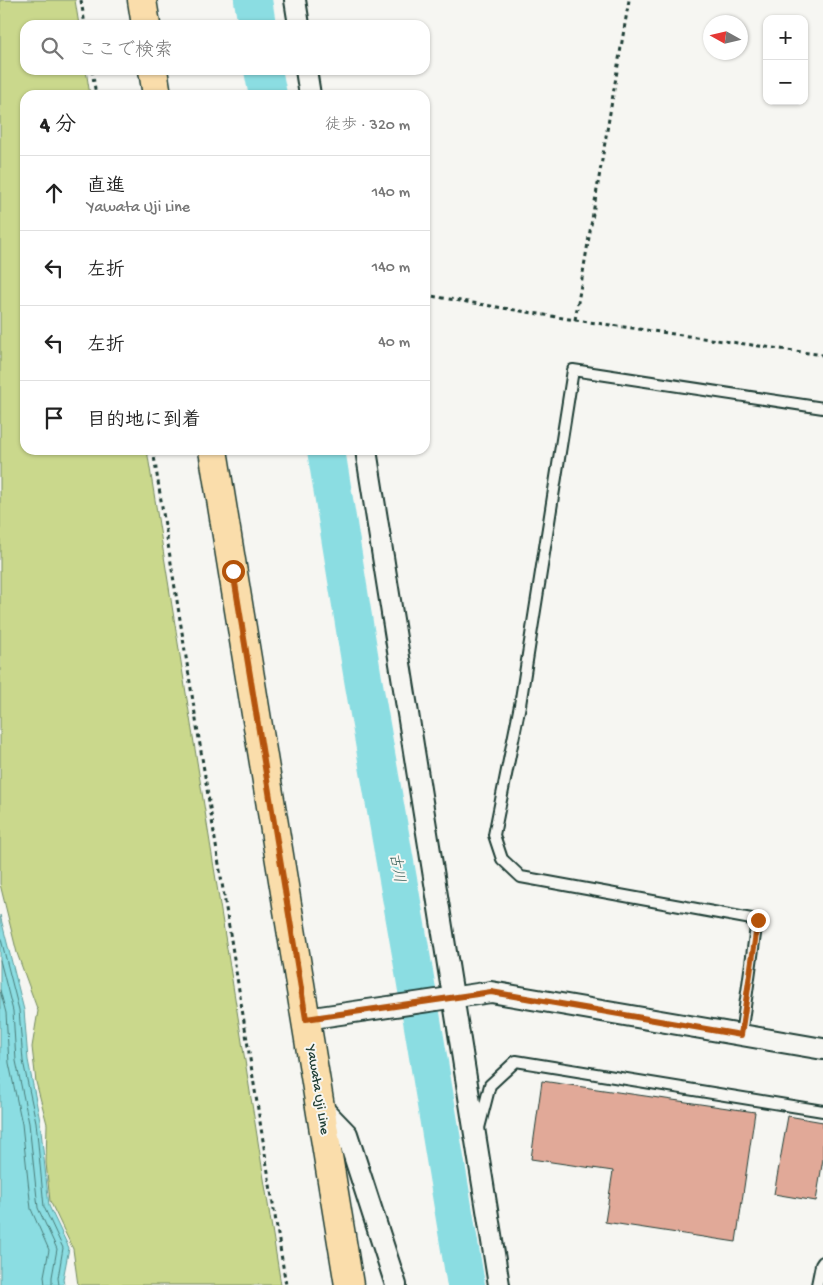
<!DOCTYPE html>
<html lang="ja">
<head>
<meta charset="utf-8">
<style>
  body { margin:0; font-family:"Gochi Hand","Klee One",sans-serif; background:#f2f2f2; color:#222 }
  .controls { position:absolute; right:15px; top:15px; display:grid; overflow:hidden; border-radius:10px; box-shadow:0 1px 4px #0004 }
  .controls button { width:45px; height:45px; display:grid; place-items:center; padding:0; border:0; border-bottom:1px solid #e0e0e0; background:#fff; color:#222; font:25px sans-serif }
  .compass { position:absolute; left:703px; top:15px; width:45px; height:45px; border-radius:50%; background:#fff; box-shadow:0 1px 4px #0004; rotate:278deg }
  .stop { position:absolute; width:15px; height:15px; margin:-11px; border:4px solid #b45309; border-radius:50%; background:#fff }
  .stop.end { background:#b45309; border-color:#fff; box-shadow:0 1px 5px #0008 }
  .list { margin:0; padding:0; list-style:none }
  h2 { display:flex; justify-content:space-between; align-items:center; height:65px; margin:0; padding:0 20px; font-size:21px }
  h2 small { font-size:16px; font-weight:400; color:#767676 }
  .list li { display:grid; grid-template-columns:32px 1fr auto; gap:15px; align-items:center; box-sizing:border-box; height:75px; padding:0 20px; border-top:1px solid #e0e0e0 }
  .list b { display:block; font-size:19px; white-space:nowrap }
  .list p { margin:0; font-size:16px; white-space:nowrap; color:#767676 }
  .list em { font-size:16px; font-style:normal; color:#767676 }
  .icon { flex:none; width:28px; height:28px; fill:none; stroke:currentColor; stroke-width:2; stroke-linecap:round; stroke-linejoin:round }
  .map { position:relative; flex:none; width:823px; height:1285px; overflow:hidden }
  .search { position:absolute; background:#fff; box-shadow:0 1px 4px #0004; left:20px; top:20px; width:410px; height:55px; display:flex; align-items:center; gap:12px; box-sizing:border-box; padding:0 18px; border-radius:15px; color:#767676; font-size:19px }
  .panel { position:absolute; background:#fff; box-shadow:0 1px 4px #0004; left:20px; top:90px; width:410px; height:365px; border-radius:15px }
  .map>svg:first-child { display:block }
  .green { fill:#cad88c; stroke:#748a60 }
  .water { fill:#8bdde2; stroke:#609d9c }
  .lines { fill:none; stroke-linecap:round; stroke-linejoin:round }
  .shore { stroke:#4a7d7a; stroke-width:1 }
  .river { stroke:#8bdde2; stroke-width:38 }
  .building { fill:#e1a998; stroke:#1f3d34 }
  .lane-casing { stroke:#1f3d34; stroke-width:14 }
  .street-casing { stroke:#1f3d34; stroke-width:24 }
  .primary-casing { stroke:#1f3d34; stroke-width:31 }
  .path { stroke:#1f3d34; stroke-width:3; stroke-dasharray:4 4; stroke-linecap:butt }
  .lane { stroke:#f6f6f2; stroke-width:10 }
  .street { stroke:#f6f6f2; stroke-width:20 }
  .primary { stroke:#faddab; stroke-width:28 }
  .route { stroke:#b45309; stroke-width:6 }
  .labels { text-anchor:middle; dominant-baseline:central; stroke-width:4; stroke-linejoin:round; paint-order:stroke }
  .street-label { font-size:14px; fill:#1f3d34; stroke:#f6f6f2 }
  .water-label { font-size:15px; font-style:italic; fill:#355d57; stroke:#f6f6f2 }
</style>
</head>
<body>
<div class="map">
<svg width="823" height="1285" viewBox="0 0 823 1285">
  <rect width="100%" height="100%" fill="#f6f6f2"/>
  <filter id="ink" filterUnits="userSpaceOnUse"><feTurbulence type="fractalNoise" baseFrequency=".02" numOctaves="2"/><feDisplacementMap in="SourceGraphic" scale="10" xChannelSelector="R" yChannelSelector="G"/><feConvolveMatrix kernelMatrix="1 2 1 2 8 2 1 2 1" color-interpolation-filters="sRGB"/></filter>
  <g filter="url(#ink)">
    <polygon class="green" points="0,0 75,0 79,25 25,25 25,70 86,70 90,95 25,95 25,450 147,450 281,1285 78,1285 73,1249 50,1201 46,1163 47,1124 36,1082 32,1047 38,1011 17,953 0,884"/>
    <polygon class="water" points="0,915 24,1010 28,1060 40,1121 49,1206 69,1248 63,1279 64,1285 0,1285"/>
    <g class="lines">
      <g class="shore">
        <polyline points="0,935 19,1010 23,1061 36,1122 44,1207 63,1248 58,1278 59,1285"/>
        <polyline points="0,960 13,1011 16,1061 29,1123 38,1208 57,1249 52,1277 52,1285"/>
        <polyline points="0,990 6,1013 9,1063 22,1124 31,1209 49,1250 44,1276 45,1285"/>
      </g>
      <g class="river">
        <polyline points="253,0 257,25"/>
        <polyline points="263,70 268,95"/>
        <polyline points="326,450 363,679 411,954 466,1285"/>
      </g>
    </g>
    <g class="building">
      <polygon points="542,1081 755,1112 736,1242 605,1222 613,1171 531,1159"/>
      <polygon points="788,1116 823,1122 823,1159 816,1201 774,1194"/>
    </g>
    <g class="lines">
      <g class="lane-casing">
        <g id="lane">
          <polyline points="741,1035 757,920 521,877 502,859 494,835 520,705 573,370 823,408"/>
          <polyline points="479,1128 490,1085 516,1061 823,1111"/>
          <polyline points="817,1285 821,1265 823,1262"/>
        </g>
      </g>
      <g class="street-casing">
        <g id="street">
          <polyline points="295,0 299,25"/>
          <polyline points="306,70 310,95"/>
          <polyline points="366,450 499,1285"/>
          <polyline points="306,1019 491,992 823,1049"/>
          <polyline points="321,1107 347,1134 396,1285"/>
        </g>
      </g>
      <g class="primary-casing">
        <g id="primary">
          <polyline points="142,0 146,25"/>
          <polyline points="153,70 157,95"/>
          <polyline points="213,450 349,1285"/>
        </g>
      </g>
      <g class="path">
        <polyline points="81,0 85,25"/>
        <polyline points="92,70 96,95"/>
        <polyline points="425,295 575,320 823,355"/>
        <polyline points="575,320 629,0"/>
        <polyline points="153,450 286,1285"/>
      </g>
      <use href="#lane" class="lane"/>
      <use href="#street" class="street"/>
      <use href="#primary" class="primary"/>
    </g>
  </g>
  <g class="lines" filter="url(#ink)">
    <polyline class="route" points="233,571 306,1019 491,992 741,1035 758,920"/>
  </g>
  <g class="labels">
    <g class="street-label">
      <text transform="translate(317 1090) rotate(81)">Yawata Uji Line</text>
    </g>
    <g class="water-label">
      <text transform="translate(396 868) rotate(80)">古川</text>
    </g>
  </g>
</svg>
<div class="controls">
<button>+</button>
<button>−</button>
</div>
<svg class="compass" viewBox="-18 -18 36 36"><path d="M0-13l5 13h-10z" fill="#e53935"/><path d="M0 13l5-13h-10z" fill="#767676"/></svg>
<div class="stop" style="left:233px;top:571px"></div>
<div class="stop end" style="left:758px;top:920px"></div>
<div class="search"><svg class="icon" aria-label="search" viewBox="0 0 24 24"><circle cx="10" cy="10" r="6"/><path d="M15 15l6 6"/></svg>ここで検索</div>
<section class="panel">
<h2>4 分<small>徒歩 · 320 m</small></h2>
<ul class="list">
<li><svg class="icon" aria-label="ahead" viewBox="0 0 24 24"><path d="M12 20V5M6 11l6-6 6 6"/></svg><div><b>直進</b><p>Yawata Uji Line</p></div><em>140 m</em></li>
<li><svg class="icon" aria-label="left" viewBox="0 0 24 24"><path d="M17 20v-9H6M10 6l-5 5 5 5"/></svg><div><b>左折</b></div><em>140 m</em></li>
<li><svg class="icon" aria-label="left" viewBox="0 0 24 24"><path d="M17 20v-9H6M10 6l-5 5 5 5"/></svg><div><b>左折</b></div><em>40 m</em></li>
<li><svg class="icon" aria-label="arrive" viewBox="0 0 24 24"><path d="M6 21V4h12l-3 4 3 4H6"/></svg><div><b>目的地に到着</b></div></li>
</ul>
</section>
</div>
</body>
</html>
